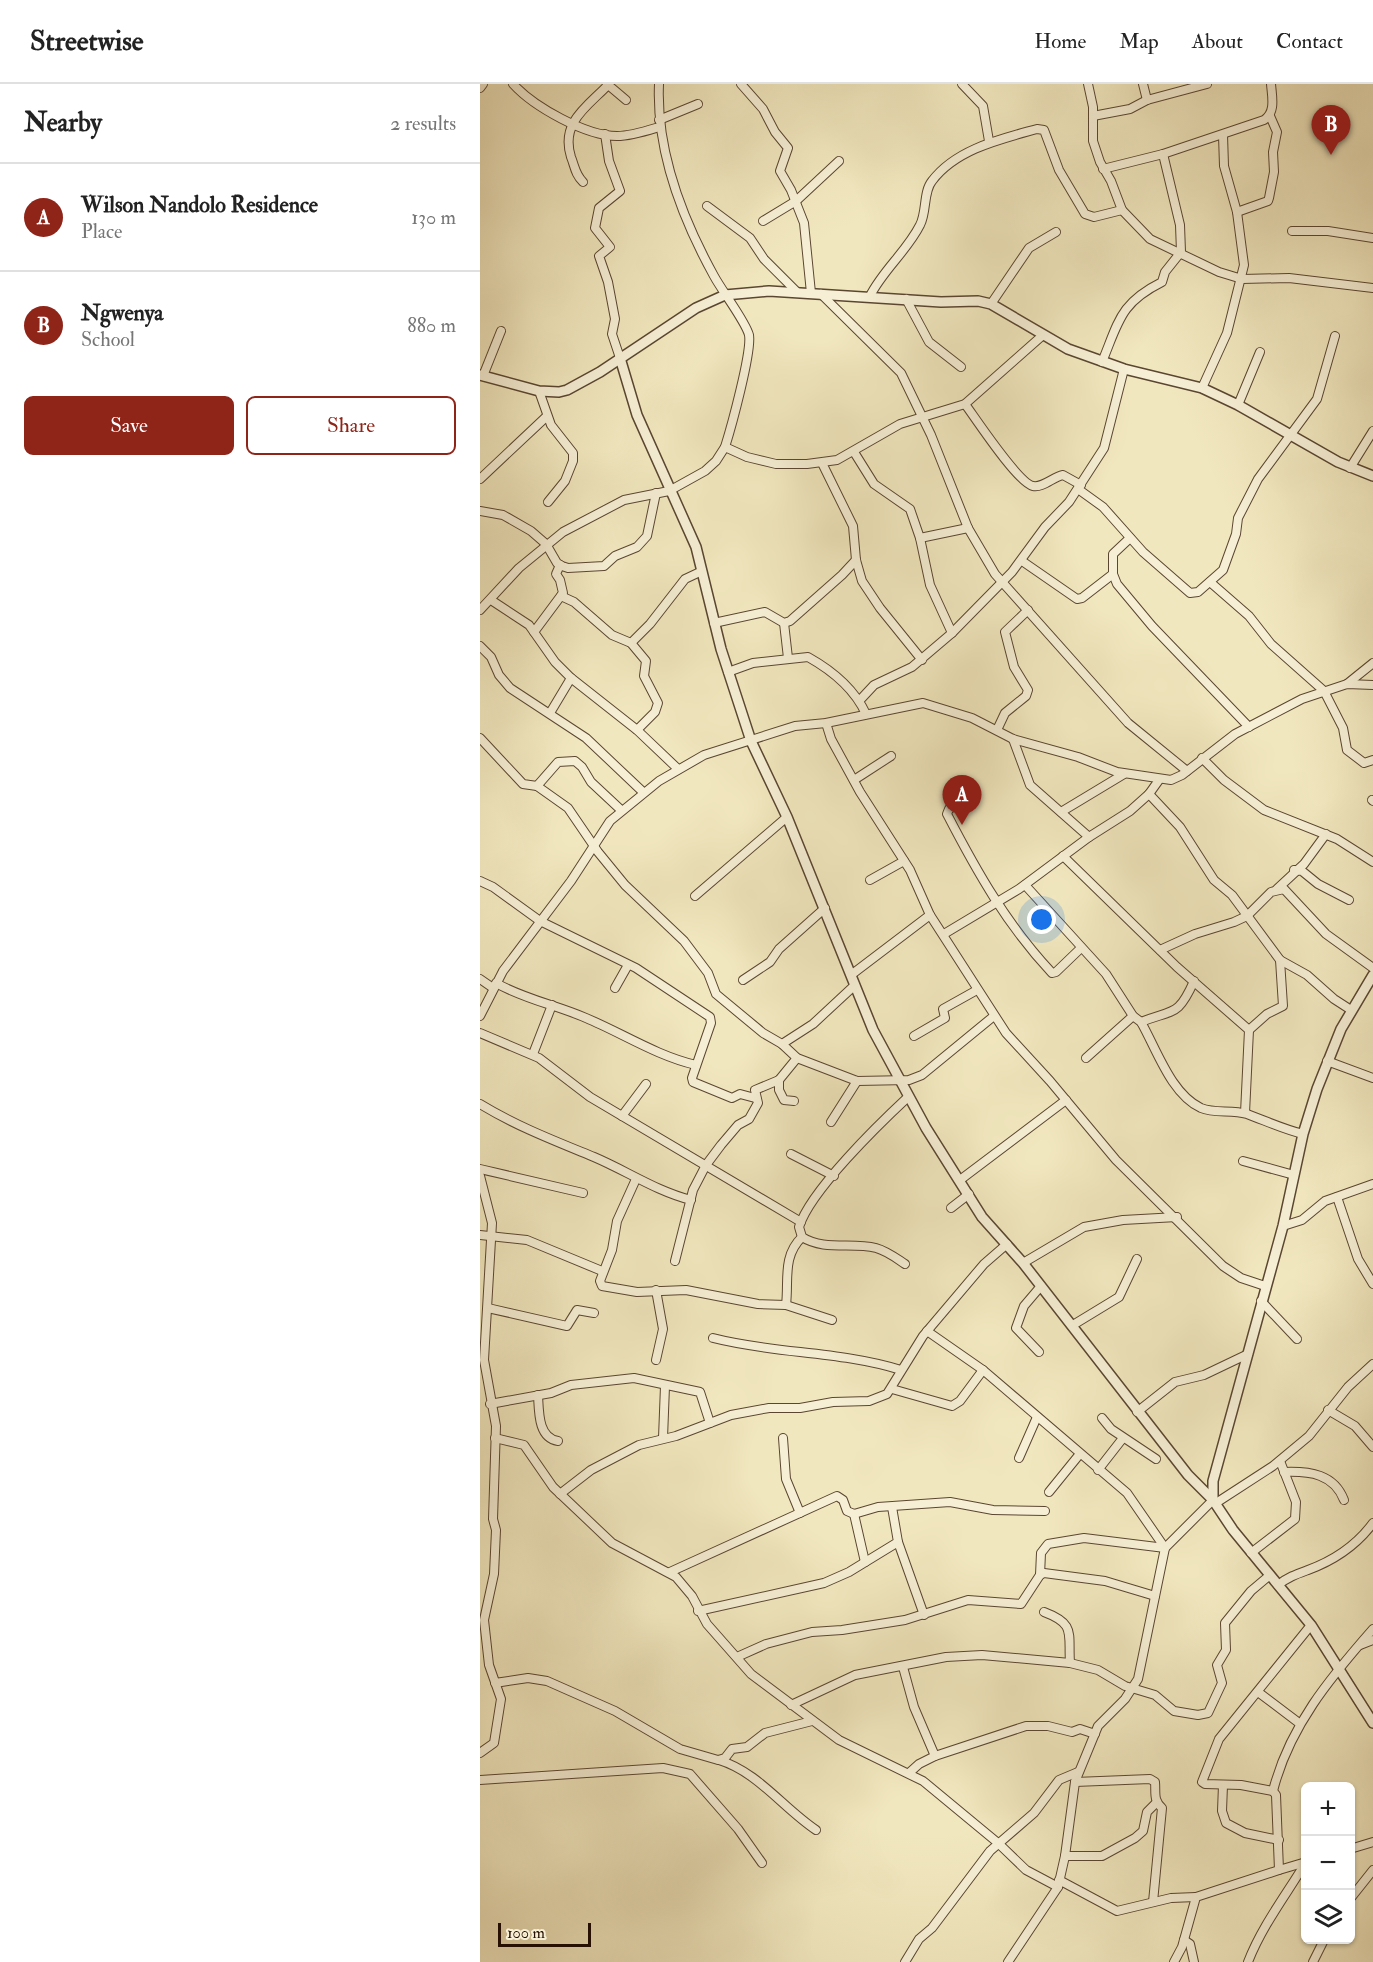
<!DOCTYPE html>
<html lang="en">
<head>
<meta charset="utf-8">
<style>
  body { margin:0; font-family:"IM FELL Double Pica",serif; background:#f6f6f6; color:#222 }
  .controls { position:absolute; right:18px; bottom:18px; display:grid; overflow:hidden; border-radius:9px; box-shadow:0 2px 4px #0004 }
  .controls button { width:54px; height:54px; display:grid; place-items:center; padding:0; border:0; border-bottom:2px solid #e0e0e0; background:#fff; color:#222; font:30px sans-serif }
  .scale { position:absolute; left:18px; bottom:15px; width:93px; box-sizing:border-box; padding-left:6px; border:3px solid #271002; border-top:0; font-size:16px; line-height:21px; white-space:nowrap; color:#271002; -webkit-text-stroke:4px #f6efd5; paint-order:stroke }
  .you { position:absolute; left:562px; top:836px; width:21px; height:21px; margin:-15px; border:4px solid #fff; border-radius:50%; background:#1a73e8; box-shadow:0 0 0 9px #1a73e833 }
  .badge { display:grid; place-items:center; width:39px; height:39px; border-radius:50%; background:#8f2418; color:#fff; font-size:20px; font-weight:700 }
  .pin { position:absolute; translate:-50% -50px; filter:drop-shadow(0 2px 3px #0008) }
  .pin::after { content:''; position:absolute; top:32px; width:21px; height:18px; background:inherit; clip-path:polygon(0 0,100% 0,50% 100%) }
  .list { margin:0; padding:0; list-style:none }
  h2 { display:flex; justify-content:space-between; align-items:center; height:78px; margin:0; padding:0 24px; font-size:26px }
  h2 small { font-size:20px; font-weight:400; color:#767676 }
  .list li { display:grid; grid-template-columns:39px 1fr auto; gap:18px; align-items:center; box-sizing:border-box; height:108px; padding:0 24px; border-top:2px solid #e0e0e0 }
  .list b { display:block; font-size:22px; white-space:nowrap }
  .list p { margin:0; font-size:20px; white-space:nowrap; color:#767676 }
  .list em { font-size:20px; font-style:normal; color:#767676 }
  .actions { display:flex; gap:12px; padding:18px 24px }
  .actions a { flex:1; padding:14px 0; border:2px solid #8f2418; border-radius:9px; text-align:center; font-size:21px; color:#8f2418 }
  .actions .main { background:#8f2418; color:#fff }
  .icon { flex:none; width:33px; height:33px; fill:none; stroke:currentColor; stroke-width:2; stroke-linecap:round; stroke-linejoin:round }
  .map { position:relative; flex:none; width:893px; height:1878px; overflow:hidden }
  header { display:flex; align-items:center; gap:36px; box-sizing:border-box; height:84px; padding:0 30px; background:#fff; border-bottom:2px solid #e0e0e0 }
  header strong { font-size:28px }
  nav { display:flex; gap:33px; margin-inline-start:auto; font-size:21px }
  main { display:flex }
  aside { flex:1; background:#fff }
  .map>svg:first-child { display:block }
  .lines { fill:none; stroke-linecap:round; stroke-linejoin:round }
  .minor-casing { stroke:#5a4631; stroke-width:10 }
  .tertiary-casing { stroke:#5a4631; stroke-width:12 }
  .minor { stroke:#f6efd5; stroke-width:8 }
  .tertiary { stroke:#f6efd5; stroke-width:9 }
</style>
</head>
<body>
<header>
<strong>Streetwise</strong>
<nav><a>Home</a><a>Map</a><a>About</a><a>Contact</a></nav>
</header>
<main>
<aside>
<h2>Nearby<small>2 results</small></h2>
<ul class="list">
<li><span class="badge">A</span><div><b>Wilson Nandolo Residence</b><p>Place</p></div><em>130 m</em></li>
<li><span class="badge">B</span><div><b>Ngwenya</b><p>School</p></div><em>880 m</em></li>
</ul>
<div class="actions"><a class="main">Save</a><a>Share</a></div>
</aside>
<div class="map">
<svg width="893" height="1878" viewBox="0 0 893 1878">
  <rect width="100%" height="100%" fill="#f1e7be"/>
  <filter id="stains"><feTurbulence type="fractalNoise" baseFrequency=".00333" numOctaves="4"/><feColorMatrix values="0 0 0 0 .2 0 0 0 0 .09 0 0 0 0 .02 0 0 0 .5 -.17"/></filter>
  <radialGradient id="worn" r=".72"><stop offset=".6" stop-color="#630" stop-opacity="0"/><stop offset="1" stop-color="#630" stop-opacity=".3"/></radialGradient>
  <g class="lines">
    <g class="minor-casing">
      <g id="minor">
        <path d="M33,0C54,23 106,52 137,52C151,52 166,47 179,43"/>
        <polyline points="127,0 146,16"/>
        <polyline points="261,0 283,25 295,48 308,64 300,87 311,106 324,139 331,209"/>
        <polyline points="482,0 503,22 509,57"/>
        <polyline points="608,0 613,23 613,57 620,78 631,97 642,126 670,155 739,188 762,195 809,194 893,204"/>
        <polyline points="663,0 667,16"/>
        <polyline points="0,4 3,0"/>
        <polyline points="613,32 650,25 667,16 727,0"/>
        <polyline points="179,36 218,20"/>
        <polyline points="125,50 129,77 140,107 119,124 115,144 130,163 119,172 128,198 135,235 132,250 140,274"/>
        <path d="M623,85L683,70L784,36C796,28 792,13 791,0"/>
        <path d="M103,98C95,90 95,83 91,73C80,38 108,22 128,1"/>
        <polyline points="227,122 270,154 284,175 317,208"/>
        <polyline points="757,128 788,117 789,114 794,88 793,68 797,48 790,32"/>
        <polyline points="283,137 316,117 359,77"/>
        <polyline points="812,147 848,147 893,154"/>
        <polyline points="341,210 421,289 451,351 488,444 515,490 648,639 707,687"/>
        <path d="M390,212C403,186 427,167 440,141C447,128 443,108 452,97C476,65 521,55 557,45L564,46L579,86L605,130L614,133L642,126"/>
        <polyline points="426,215 449,258 481,283"/>
        <polyline points="511,220 549,164 576,148"/>
        <path d="M622,278C639,237 640,219 682,198L685,188L701,168L700,141L683,70"/>
        <polyline points="3,292 21,247"/>
        <polyline points="722,304 747,249 764,181 757,128 744,82 743,51"/>
        <polyline points="59,307 71,341 93,369 93,377 85,397 68,418"/>
        <path d="M485,320C496,335 538,399 553,402C563,404 573,393 583,391L601,401"/>
        <polyline points="758,321 780,268"/>
        <polyline points="245,363 267,373 296,380 327,380 357,376 420,340 485,320 563,251"/>
        <polyline points="374,368 394,400 430,425 440,454 450,501 472,549"/>
        <polyline points="342,379 373,442 376,476 382,497 400,524 442,576"/>
        <polyline points="870,384 893,347"/>
        <polyline points="0,395 66,333"/>
        <polyline points="598,405 623,423 663,468 710,509 718,508 743,486 756,450 758,434 778,395 837,315 855,252"/>
        <polyline points="0,427 23,431 51,447 66,460 77,479 82,482 88,484 124,482 135,472 157,463 167,452 176,409"/>
        <polyline points="440,454 488,444"/>
        <polyline points="542,477 597,515 602,514 633,490 633,470 650,454"/>
        <polyline points="633,490 637,500 672,542 769,643"/>
        <polyline points="730,498 769,532 791,560 844,607 863,644 867,666 884,679 893,676"/>
        <polyline points="81,512 94,518 132,551 151,559 166,577 164,592 178,619 175,628 157,646"/>
        <polyline points="11,516 49,541 75,578 91,594 157,646 198,685"/>
        <path d="M0,526L39,484L83,448L144,416L189,407L225,387L236,377L245,363C251,344 272,268 269,251C266,238 242,207 234,192C202,134 176,67 179,0"/>
        <polyline points="234,539 285,528 304,539 310,537 362,491 376,476"/>
        <polyline points="304,539 308,574"/>
        <polyline points="54,548 83,509 80,496 76,490 80,481"/>
        <polyline points="151,559 170,540 205,495 222,487"/>
        <polyline points="0,562 11,573 19,591 30,604 106,654 163,708"/>
        <path d="M248,588L273,579L328,573C353,587 374,604 386,630"/>
        <polyline points="867,600 893,579"/>
        <polyline points="380,616 394,601 432,583 472,549 532,488 565,443 589,418 624,364 644,285"/>
        <polyline points="70,629 91,594"/>
        <polyline points="346,639 351,655 380,708 430,786 450,831 526,949 570,997 636,1076 743,1182 761,1194 785,1202"/>
        <polyline points="517,646 525,629 546,612 548,606 534,583 525,548 548,526"/>
        <polyline points="0,654 43,700 57,702 88,724 118,768 145,801 204,857 228,889 236,910 283,949 302,960 317,974 377,997 429,996 442,991 514,932"/>
        <polyline points="533,655 550,701 609,753"/>
        <polyline points="722,674 744,696 784,726 857,755 893,778"/>
        <polyline points="374,696 411,672"/>
        <polyline points="57,702 78,678 95,677 102,683 111,698 141,726"/>
        <polyline points="669,710 700,743 734,796 752,811 800,876 827,891 854,915 871,926"/>
        <polyline points="892,716 893,717"/>
        <path d="M482,718L469,725L467,730C497,788 527,841 572,889L576,888L601,864"/>
        <polyline points="581,728 644,690"/>
        <polyline points="583,772 697,883 769,946 765,1029"/>
        <polyline points="814,786 822,787 838,800 869,816"/>
        <polyline points="390,796 424,777"/>
        <polyline points="0,797 13,803 60,837 156,884 230,933 231,939 212,994 213,998 252,1014 260,1010 275,1014"/>
        <path d="M545,801L626,890L653,932L661,938C677,966 691,1010 721,1024C735,1030 752,1025 767,1030C786,1037 803,1045 823,1050"/>
        <polyline points="797,805 824,780 846,750"/>
        <polyline points="215,812 307,733"/>
        <polyline points="464,850 539,805 609,753 650,727 669,710 679,696"/>
        <polyline points="680,866 715,850 754,838 767,832 791,808 804,805 846,850 893,884"/>
        <polyline points="371,891 450,831"/>
        <polyline points="0,895 13,904"/>
        <polyline points="263,896 290,878 299,865 345,824"/>
        <path d="M16,899C44,915 76,921 106,934C142,949 177,972 216,981"/>
        <polyline points="135,904 148,881"/>
        <polyline points="0,932 23,887 91,797 130,737 179,697 224,671 315,642 346,639 443,619 492,634 533,655 598,673 637,688 691,696 702,691 755,650 822,615 867,600 893,601"/>
        <path d="M661,938C694,925 698,933 714,897"/>
        <polyline points="769,946 787,930 803,922 800,876"/>
        <polyline points="0,949 59,974 110,1013 321,1138"/>
        <polyline points="434,952 465,934 463,925 497,906"/>
        <polyline points="302,960 333,940 375,901"/>
        <polyline points="53,970 72,921"/>
        <polyline points="606,974 653,932"/>
        <polyline points="847,977 893,994"/>
        <polyline points="299,996 299,1006 304,1016 314,1017"/>
        <path d="M0,1020C36,1042 75,1057 114,1073C147,1087 176,1107 211,1116"/>
        <polyline points="142,1032 166,1000"/>
        <polyline points="351,1038 377,997"/>
        <polyline points="311,1070 354,1092"/>
        <polyline points="763,1077 814,1091"/>
        <polyline points="0,1085 103,1109"/>
        <polyline points="0,1092 12,1139 4,1276 16,1342 13,1435 16,1446 14,1490 4,1536 9,1581 21,1615 14,1659 0,1669"/>
        <polyline points="156,1095 137,1137 132,1166 120,1197 122,1202 157,1208 206,1206 278,1220 306,1221 352,1236"/>
        <polyline points="480,1096 586,1016"/>
        <polyline points="857,1113 878,1175 893,1200"/>
        <polyline points="471,1124 489,1110"/>
        <polyline points="803,1142 822,1136 845,1117 893,1100"/>
        <polyline points="0,1151 47,1156 122,1187"/>
        <polyline points="195,1177 213,1106 226,1081 241,1061 258,1041 269,1035 278,1019 275,1006 299,996 317,974"/>
        <polyline points="543,1179 604,1143 643,1136 697,1133"/>
        <path d="M425,1180C416,1174 407,1167 396,1164C372,1158 344,1167 322,1153L319,1143C330,1107 399,1040 428,1013"/>
        <polyline points="176,1206 183,1245 176,1276"/>
        <polyline points="781,1217 817,1255"/>
        <path d="M306,1221C309,1197 302,1172 322,1153"/>
        <polyline points="8,1224 87,1242 97,1226 114,1229"/>
        <polyline points="593,1241 639,1213 657,1175"/>
        <polyline points="447,1247 503,1286 647,1409 685,1464"/>
        <path d="M233,1254C295,1270 360,1267 421,1286"/>
        <polyline points="559,1268 536,1244 544,1222 561,1202"/>
        <polyline points="412,1305 472,1322 480,1317 503,1286"/>
        <path d="M58,1311C59,1328 58,1354 78,1357"/>
        <polyline points="10,1320 71,1309 91,1301 154,1294 220,1308 230,1339"/>
        <polyline points="848,1326 875,1342 893,1363"/>
        <polyline points="657,1328 695,1298 724,1291 768,1270"/>
        <polyline points="622,1334 631,1345 676,1375"/>
        <polyline points="15,1354 44,1361 73,1403 132,1459 196,1493 212,1512 227,1540 271,1590 359,1656 443,1697 518,1759 546,1786 578,1803"/>
        <polyline points="183,1354 185,1302"/>
        <polyline points="303,1354 306,1395 320,1429"/>
        <polyline points="539,1374 557,1333"/>
        <polyline points="618,1386 643,1354"/>
        <path d="M804,1388C830,1387 854,1390 864,1416"/>
        <polyline points="569,1408 599,1371"/>
        <polyline points="80,1410 111,1386 159,1361 196,1352 251,1331 289,1324 320,1324 353,1318 389,1317 407,1310 443,1252 504,1180 527,1160"/>
        <polyline points="736,1419 793,1382 829,1352 868,1303 893,1280"/>
        <polyline points="374,1430 385,1478"/>
        <polyline points="418,1458 444,1531"/>
        <polyline points="771,1469 815,1435 816,1418 800,1377"/>
        <polyline points="190,1488 357,1412 363,1416 367,1427 374,1430 398,1423 470,1418 513,1426 565,1427"/>
        <polyline points="560,1491 561,1469 568,1460 604,1454 685,1464"/>
        <path d="M798,1501C808,1493 817,1490 828,1486C855,1476 876,1462 893,1439"/>
        <polyline points="218,1527 344,1499 369,1488 418,1458 412,1423"/>
        <path d="M564,1528C596,1540 588,1549 590,1579"/>
        <polyline points="880,1561 893,1556"/>
        <polyline points="257,1573 286,1560 332,1548 362,1546 425,1536 488,1516 541,1520 560,1491 564,1489 625,1497 675,1512"/>
        <polyline points="423,1583 434,1623 455,1672"/>
        <polyline points="15,1599 48,1594 67,1597 135,1627 200,1665 238,1676 245,1674 252,1665 267,1663 285,1649 332,1637"/>
        <polyline points="778,1608 819,1639"/>
        <polyline points="311,1621 375,1591 466,1573 502,1571 590,1579 618,1586 645,1602 675,1611 694,1627 718,1631 728,1629 742,1599 737,1581 746,1566 745,1539 771,1507 790,1491"/>
        <path d="M239,1676C278,1688 303,1724 336,1746"/>
        <polyline points="429,1689 439,1680 455,1672 546,1642 568,1642 592,1648 600,1645 615,1650"/>
        <polyline points="0,1696 183,1684 210,1690 258,1745 282,1779"/>
        <path d="M595,1698L670,1695L675,1698C676,1709 673,1716 682,1724L673,1818"/>
        <polyline points="743,1701 742,1727 746,1739 765,1749 799,1756"/>
        <polyline points="793,1707 761,1701 725,1700 722,1698 739,1655 831,1541"/>
        <polyline points="870,1765 893,1758"/>
        <polyline points="585,1772 622,1772 655,1754 663,1747 667,1728 676,1719"/>
        <polyline points="799,1786 826,1778"/>
        <polyline points="579,1796 637,1827 691,1814 716,1813"/>
        <polyline points="870,1815 893,1786"/>
        <polyline points="704,1856 710,1860 714,1878"/>
        <polyline points="425,1878 439,1855 452,1844 510,1767 554,1729 579,1696 598,1688"/>
        <polyline points="528,1878 578,1803 585,1772 595,1698 618,1642 645,1615 658,1595 685,1464 733,1416"/>
        <path d="M694,1878L702,1863L716,1813L799,1786L796,1711L793,1707C809,1643 850,1594 893,1545"/>
        <path d="M768,1878C782,1842 806,1811 826,1778"/>
        <polyline points="833,1878 844,1856"/>
      </g>
    </g>
    <g class="tertiary-casing">
      <g id="tertiary">
        <polyline points="140,274 157,331 216,463 241,565 271,657 307,733 393,946 446,1044 502,1133 543,1179 708,1391 733,1416"/>
        <polyline points="0,291 59,307 79,308 87,306 120,288 216,224 245,211 289,207 461,218 498,217 511,220 588,265 644,285 722,304 758,321 858,378 893,392"/>
        <polyline points="893,891 861,945 837,1005 823,1050 803,1142 733,1397 733,1416 753,1446 831,1541 893,1639"/>
      </g>
    </g>
    <use href="#minor" class="minor"/>
    <use href="#tertiary" class="tertiary"/>
  </g>
  <rect width="100%" height="100%" filter="url(#stains)"/>
  <rect width="100%" height="100%" fill="url(#worn)"/>
</svg>
<div class="controls">
<button>+</button>
<button>−</button>
<button><svg class="icon" aria-label="layers" viewBox="0 0 24 24"><path d="M12 4l9 5-9 5-9-5zM3 14l9 5 9-5"/></svg></button>
</div>
<div class="scale">100 m</div>
<div class="you"></div>
<div class="pin badge" style="left:482px;top:741px">A</div>
<div class="pin badge" style="left:851px;top:71px">B</div>
</div>
</main>
</body>
</html>
